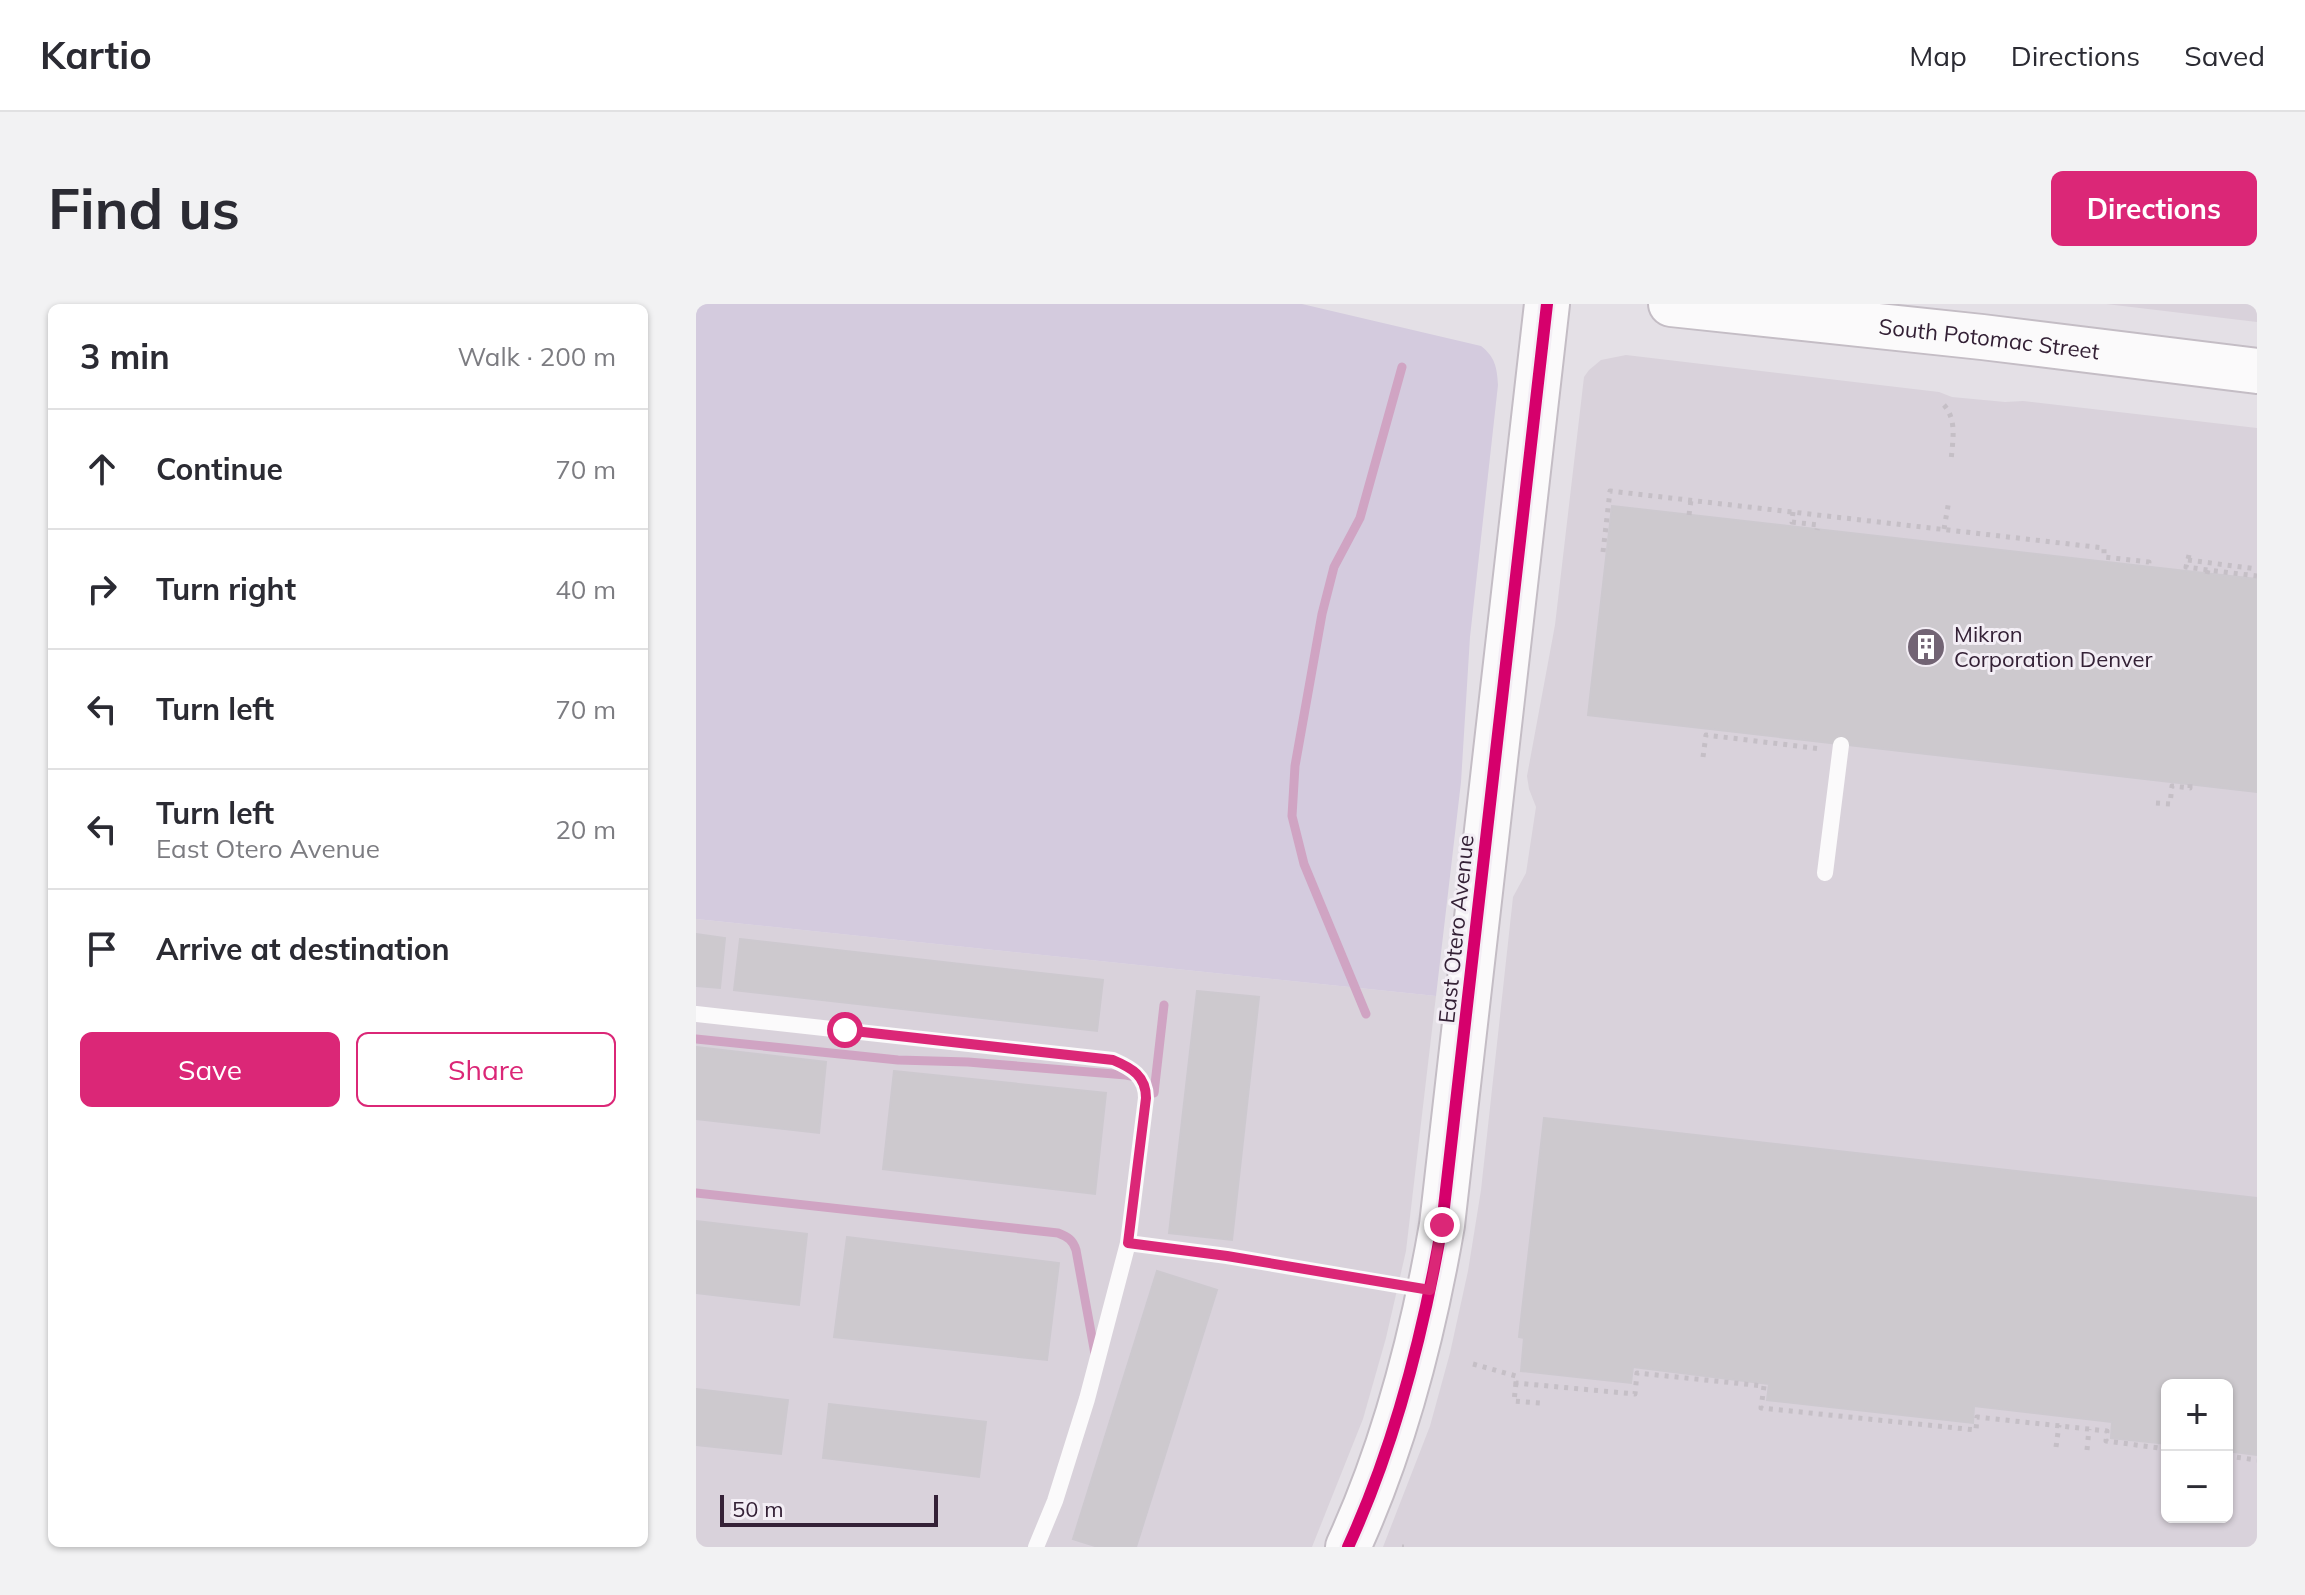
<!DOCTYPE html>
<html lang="en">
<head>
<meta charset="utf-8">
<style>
  body { margin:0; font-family:Mulish,sans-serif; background:#f2f2f3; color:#2b2b33 }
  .controls { position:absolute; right:24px; bottom:24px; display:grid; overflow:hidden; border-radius:12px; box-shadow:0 2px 6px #0004 }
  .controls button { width:72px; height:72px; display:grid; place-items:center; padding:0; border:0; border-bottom:2px solid #e1e1e2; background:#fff; color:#2b2b33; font:40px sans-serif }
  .scale { position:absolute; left:24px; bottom:20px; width:218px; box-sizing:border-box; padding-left:8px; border:4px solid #342136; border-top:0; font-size:22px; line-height:28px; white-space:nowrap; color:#342136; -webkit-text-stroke:6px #f3eef5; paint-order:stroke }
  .stop { position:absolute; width:24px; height:24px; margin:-18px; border:6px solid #db2777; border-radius:50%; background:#fff }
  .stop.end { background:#db2777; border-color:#fff; box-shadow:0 2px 8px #0008 }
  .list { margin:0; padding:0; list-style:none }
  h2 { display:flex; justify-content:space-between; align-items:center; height:104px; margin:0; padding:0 32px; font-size:34px }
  h2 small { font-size:26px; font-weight:400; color:#7c7c81 }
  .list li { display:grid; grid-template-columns:52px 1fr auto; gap:24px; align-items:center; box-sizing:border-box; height:120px; padding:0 32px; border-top:2px solid #e1e1e2 }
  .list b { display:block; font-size:30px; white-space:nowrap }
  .list p { margin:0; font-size:26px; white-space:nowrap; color:#7c7c81 }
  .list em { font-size:26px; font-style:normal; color:#7c7c81 }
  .actions { display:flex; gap:16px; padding:24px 32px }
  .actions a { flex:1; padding:18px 0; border:2px solid #db2777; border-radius:12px; text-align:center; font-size:28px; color:#db2777 }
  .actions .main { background:#db2777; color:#fff }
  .icon { flex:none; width:44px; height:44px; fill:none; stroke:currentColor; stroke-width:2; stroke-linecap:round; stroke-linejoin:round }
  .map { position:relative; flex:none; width:1561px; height:1243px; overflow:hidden; border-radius:12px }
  header { display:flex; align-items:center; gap:48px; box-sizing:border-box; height:112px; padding:0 40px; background:#fff; border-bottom:2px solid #e1e1e2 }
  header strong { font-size:38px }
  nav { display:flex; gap:44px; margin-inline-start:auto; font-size:28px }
  .intro { display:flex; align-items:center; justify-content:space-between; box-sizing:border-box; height:192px; padding:0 48px }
  h1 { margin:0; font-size:56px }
  .button { padding:20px 36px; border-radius:12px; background:#db2777; color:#fff; font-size:28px; font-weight:700 }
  main { display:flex; gap:48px; padding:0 48px }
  aside { flex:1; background:#fff; border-radius:12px; box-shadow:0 2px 6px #0004 }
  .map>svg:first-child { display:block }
  .built { fill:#d9d2db; fill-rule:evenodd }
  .green { fill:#d4cbde }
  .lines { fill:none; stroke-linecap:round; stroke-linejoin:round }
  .stream { stroke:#d0a4c3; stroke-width:9 }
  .building { fill:#cdc9ce; stroke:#cdc9cf; stroke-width:2 }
  .secondary-casing { stroke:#c4bdc5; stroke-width:48 }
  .path { stroke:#c5bfc6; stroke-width:5; stroke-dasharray:4 6; stroke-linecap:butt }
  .lane { stroke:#fbfafb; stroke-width:16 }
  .secondary { stroke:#fbfafb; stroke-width:44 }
  .cycleway-casing { stroke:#f3eef5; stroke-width:17 }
  .cycleway { stroke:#d6006c; stroke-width:12 }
  .route { stroke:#db2777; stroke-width:10 }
  .labels { text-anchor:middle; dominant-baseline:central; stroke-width:6; stroke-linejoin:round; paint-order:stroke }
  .street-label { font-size:22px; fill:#342136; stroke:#f3eef5 }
  .poi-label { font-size:22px; fill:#342136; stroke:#f3eef5; text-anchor:start }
</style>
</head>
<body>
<header>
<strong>Kartio</strong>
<nav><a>Map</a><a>Directions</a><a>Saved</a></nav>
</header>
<div class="intro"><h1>Find us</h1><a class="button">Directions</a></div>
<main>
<aside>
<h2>3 min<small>Walk · 200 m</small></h2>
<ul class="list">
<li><svg class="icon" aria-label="ahead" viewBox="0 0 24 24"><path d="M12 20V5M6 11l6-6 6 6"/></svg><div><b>Continue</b></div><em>70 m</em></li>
<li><svg class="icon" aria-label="right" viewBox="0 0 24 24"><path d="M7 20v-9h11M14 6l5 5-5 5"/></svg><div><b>Turn right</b></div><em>40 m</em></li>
<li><svg class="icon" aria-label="left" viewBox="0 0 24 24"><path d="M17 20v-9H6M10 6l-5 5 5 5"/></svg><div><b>Turn left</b></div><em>70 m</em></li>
<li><svg class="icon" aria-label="left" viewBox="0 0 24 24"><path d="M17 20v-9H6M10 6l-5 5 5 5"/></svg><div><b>Turn left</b><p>East Otero Avenue</p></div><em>20 m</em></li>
<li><svg class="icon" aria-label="arrive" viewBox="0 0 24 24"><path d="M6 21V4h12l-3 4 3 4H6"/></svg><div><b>Arrive at destination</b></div></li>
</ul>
<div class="actions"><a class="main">Save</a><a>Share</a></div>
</aside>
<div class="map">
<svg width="1561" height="1243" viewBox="0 0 1561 1243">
  <rect width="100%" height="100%" fill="#e4e0e6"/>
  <g class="built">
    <polygon points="1410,0 1561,0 1561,18"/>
    <path d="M930,51L1243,88L1256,93L1309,98L1327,97L1561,124V1243H687L734,1122L754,1049L772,967L785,886L817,593L830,569L840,503L833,485L831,472L859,321L888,73L893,66L905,56ZM1471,1081H1531V1213H1471Z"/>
    <polygon points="0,615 740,692 710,947 690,1034 667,1115 616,1243 0,1243"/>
  </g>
  <path class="green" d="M0,0H606L785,42C799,53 801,63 802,81L774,333L765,478L740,692L0,615Z"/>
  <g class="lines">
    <g class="stream">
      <polyline points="670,710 608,560 596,512 599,462 626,310 638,263 664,214 706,63"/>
      <polyline points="0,735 202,756 272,758 430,771 445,774 458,787"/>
      <polyline points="458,789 468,701"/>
      <path d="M0,889L362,929C372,933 377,936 380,946L399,1050"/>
    </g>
  </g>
  <g class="building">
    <polygon points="916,202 1561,275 1561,488 892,411"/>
    <polygon points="0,630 29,634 24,684 0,682"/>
    <polygon points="44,635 407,676 401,727 38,686"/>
    <polygon points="501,687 563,693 536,936 473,929"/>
    <polygon points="0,743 130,758 123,829 0,815"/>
    <polygon points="198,767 410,789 399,890 187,865"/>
    <polygon points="848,814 1561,894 1561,1151 1531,1147 1531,1081 1471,1081 1471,1140 1415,1134 1416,1118 1278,1102 1277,1119 1071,1096 1073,1080 937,1063 935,1079 825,1067 828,1034 823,1033"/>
    <polygon points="0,917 111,930 103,1001 0,989"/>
    <polygon points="151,933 363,959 351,1056 138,1033"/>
    <polygon points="461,967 521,986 440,1243 402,1243 377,1235"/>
    <polygon points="0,1085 92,1096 85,1150 0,1141"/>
    <polygon points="133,1100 290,1118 283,1173 127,1154"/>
  </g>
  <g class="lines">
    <g class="secondary-casing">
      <g id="secondary">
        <path id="s1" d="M975,0L1286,33L1561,67"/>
        <path d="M652,1243C699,1141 727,1031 746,921L851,0"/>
      </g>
    </g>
    <g class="path">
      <path d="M1248,101C1262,117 1256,139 1255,158"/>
      <polyline points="1097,208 1096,218 1122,221 1121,226"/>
      <polyline points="993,211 995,196"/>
      <polyline points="1248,225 1253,196"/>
      <polyline points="907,248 914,187 1408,244 1408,253 1453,258 1452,263"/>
      <polyline points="1493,251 1490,263 1512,266"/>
      <polyline points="1492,256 1561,265"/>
      <polyline points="1511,270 1512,266 1561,272"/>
      <polyline points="1007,453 1010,431 1126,445"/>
      <polyline points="1460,499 1474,500 1476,482 1494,484 1494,480"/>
      <polyline points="777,1060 820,1072 820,1079 939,1090 941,1069 1068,1082 1065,1104 1280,1126 1281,1113 1411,1127 1410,1137 1471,1145"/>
      <polyline points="820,1079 818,1097 844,1099"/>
      <polyline points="1360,1143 1363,1121"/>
      <polyline points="1391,1146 1393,1125"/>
      <polyline points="1531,1152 1561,1156"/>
      <polyline points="706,1243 708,1243"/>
    </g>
    <g class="lane">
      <polyline points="1129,569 1145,441"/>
      <path d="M0,710L417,756C435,764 450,772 450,794L432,939L391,1095L359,1197L340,1243"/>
      <polyline points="432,939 531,952 731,986"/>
    </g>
    <use href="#secondary" class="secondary"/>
    <g class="cycleway-casing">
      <path id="cycleway" d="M652,1243C699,1141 727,1031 746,921L851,0"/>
    </g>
    <use href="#cycleway" class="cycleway"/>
  </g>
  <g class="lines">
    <path class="route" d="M149,726L417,756C436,764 450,772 450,794L432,939L531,952L734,986L746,921"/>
  </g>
  <defs>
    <g id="building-disc" transform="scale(2)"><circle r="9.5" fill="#726474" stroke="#f3eef5"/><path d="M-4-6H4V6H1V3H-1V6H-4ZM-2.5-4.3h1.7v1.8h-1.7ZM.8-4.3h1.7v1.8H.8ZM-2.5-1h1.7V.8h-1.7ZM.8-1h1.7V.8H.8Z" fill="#fff"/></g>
  </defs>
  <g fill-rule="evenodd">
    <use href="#building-disc" x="1230" y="343"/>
  </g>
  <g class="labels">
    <g class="street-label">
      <text stroke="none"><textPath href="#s1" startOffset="320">South Potomac Street</textPath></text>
      <text transform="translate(760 625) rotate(-84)">East Otero Avenue</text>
    </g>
    <g class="poi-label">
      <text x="1258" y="330">Mikron<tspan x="1258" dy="25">Corporation Denver</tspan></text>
    </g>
  </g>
</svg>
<div class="controls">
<button>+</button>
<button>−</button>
</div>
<div class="scale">50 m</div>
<div class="stop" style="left:149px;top:726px"></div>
<div class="stop end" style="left:746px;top:921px"></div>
</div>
</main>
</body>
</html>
